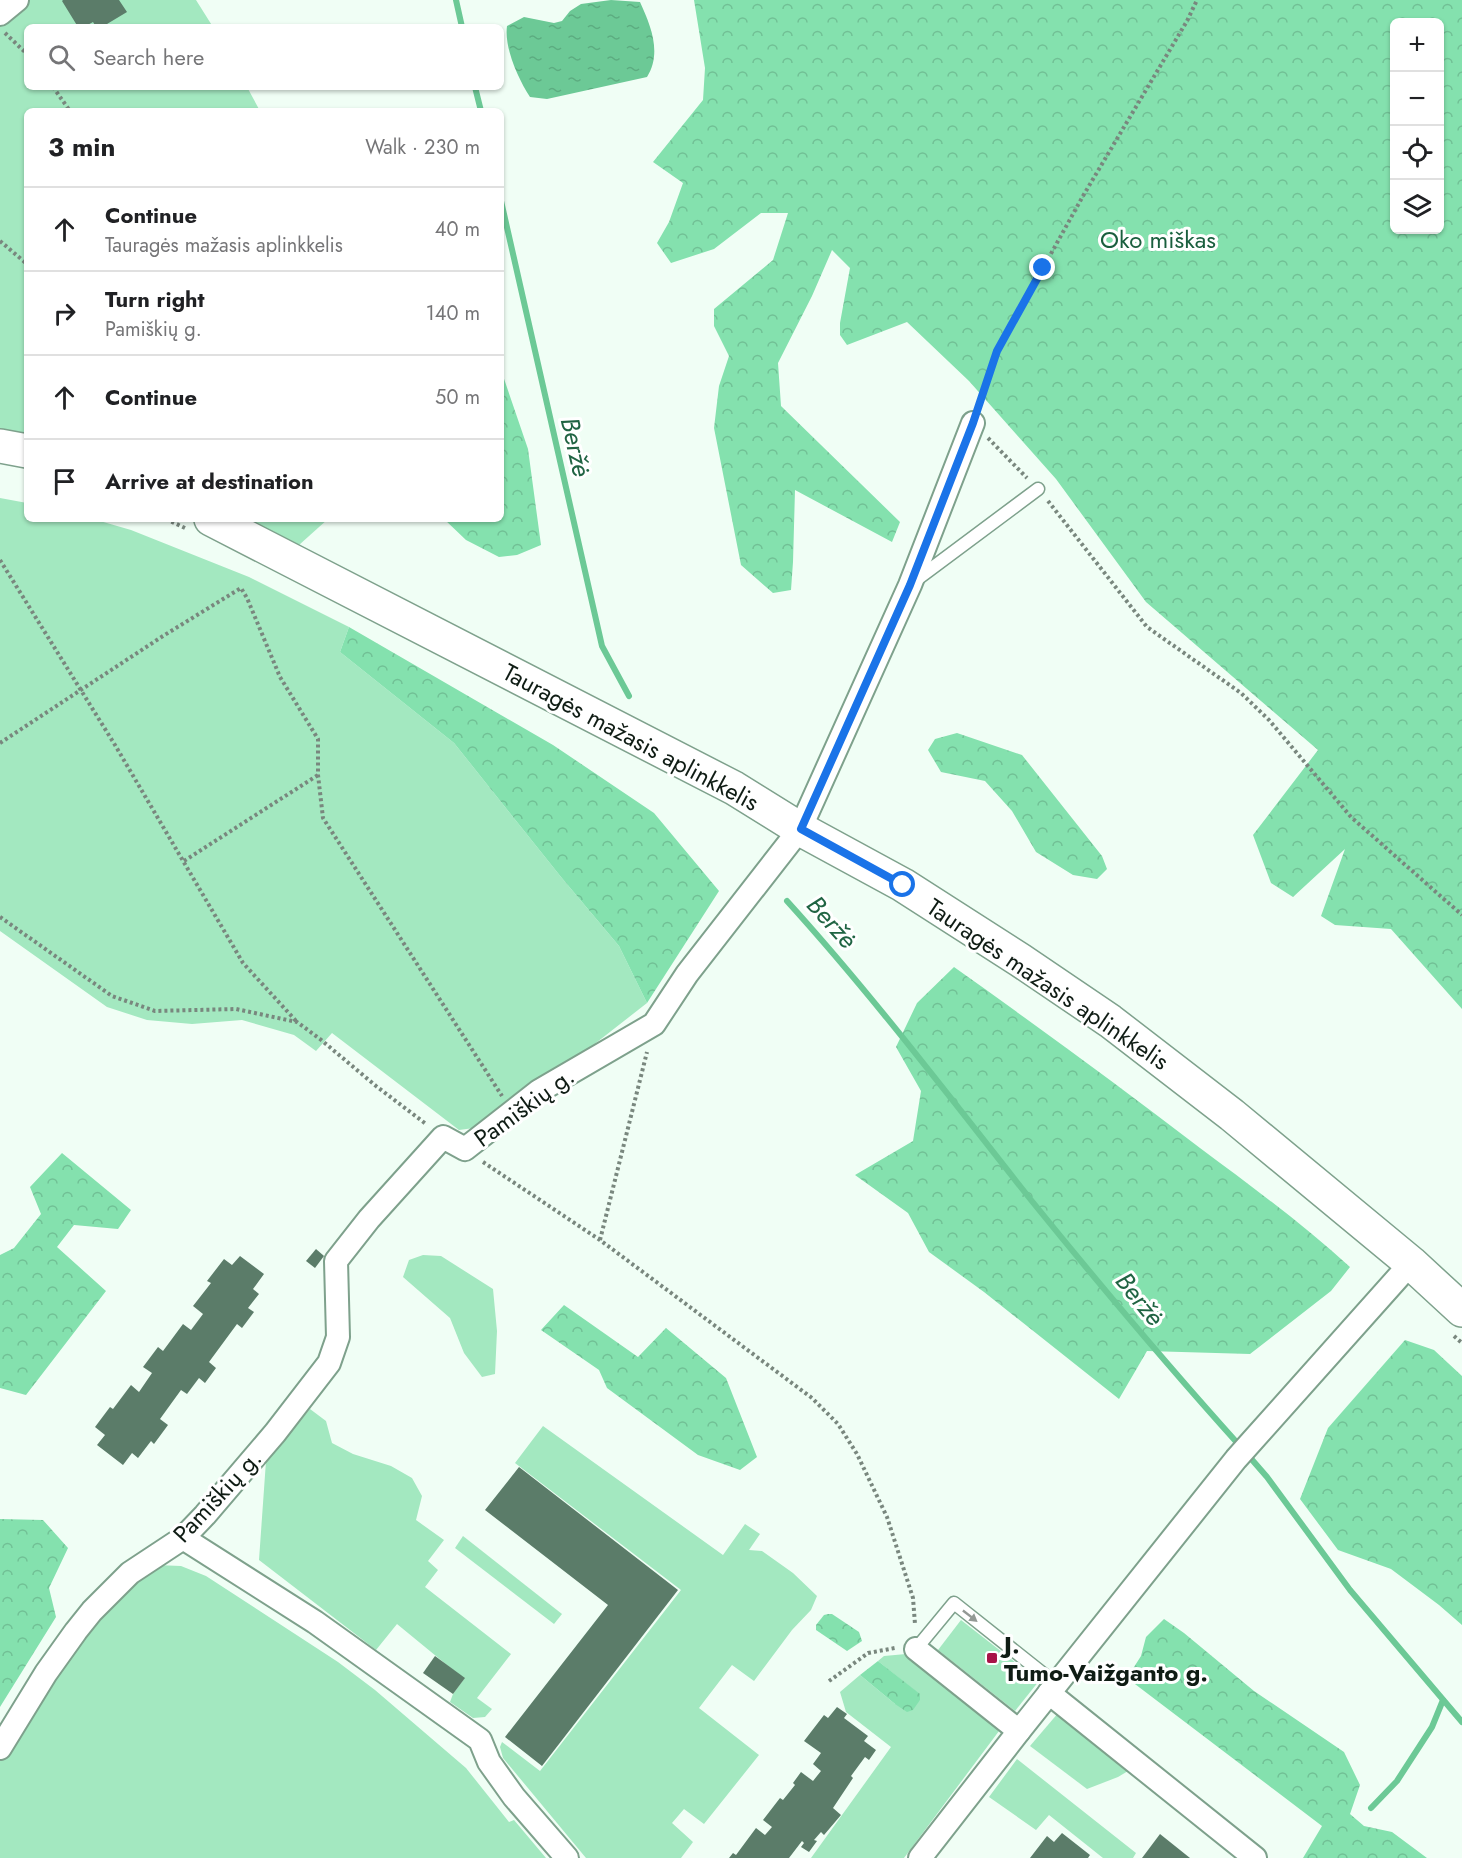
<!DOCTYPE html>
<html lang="en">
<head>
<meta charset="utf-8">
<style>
  body { margin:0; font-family:Jost,sans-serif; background:#f6f6f6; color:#202124 }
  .controls { position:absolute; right:18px; top:18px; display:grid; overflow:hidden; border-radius:9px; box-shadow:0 2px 4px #0004 }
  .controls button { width:54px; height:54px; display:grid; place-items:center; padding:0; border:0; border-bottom:2px solid #e0e0e0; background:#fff; color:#202124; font:30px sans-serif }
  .stop { position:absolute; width:18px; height:18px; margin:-14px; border:4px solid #1a73e8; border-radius:50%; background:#fff }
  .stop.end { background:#1a73e8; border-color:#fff; box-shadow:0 2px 6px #0008 }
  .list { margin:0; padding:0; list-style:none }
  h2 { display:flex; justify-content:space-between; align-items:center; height:78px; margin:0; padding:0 24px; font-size:26px }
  h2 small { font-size:20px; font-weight:400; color:#757577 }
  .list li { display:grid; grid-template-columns:39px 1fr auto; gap:18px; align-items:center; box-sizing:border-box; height:84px; padding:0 24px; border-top:2px solid #e0e0e0 }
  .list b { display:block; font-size:22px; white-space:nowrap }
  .list p { margin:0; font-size:20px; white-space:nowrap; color:#757577 }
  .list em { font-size:20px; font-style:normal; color:#757577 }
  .icon { flex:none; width:33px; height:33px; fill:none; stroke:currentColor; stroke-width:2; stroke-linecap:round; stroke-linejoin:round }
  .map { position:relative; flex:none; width:1462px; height:1858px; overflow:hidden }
  .search { position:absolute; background:#fff; box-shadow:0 2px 4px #0004; left:24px; top:24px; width:480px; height:66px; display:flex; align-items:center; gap:15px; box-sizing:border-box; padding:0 21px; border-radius:9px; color:#757577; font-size:22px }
  .panel { position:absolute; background:#fff; box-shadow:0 2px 4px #0004; left:24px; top:108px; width:480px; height:414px; border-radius:9px }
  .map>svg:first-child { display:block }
  .green { fill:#a3e8c0 }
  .forest { fill:url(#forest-crowns); fill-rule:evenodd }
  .water { fill:url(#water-ripples) }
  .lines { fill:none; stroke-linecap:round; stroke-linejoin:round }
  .stream { stroke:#6cc996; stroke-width:6 }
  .building { fill:#5b7c69 }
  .service-casing { stroke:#7ea18c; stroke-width:15 }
  .minor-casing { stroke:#7ea18c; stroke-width:26 }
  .secondary-casing { stroke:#7ea18c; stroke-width:36 }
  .path { stroke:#79877e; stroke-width:4; stroke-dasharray:3 3; stroke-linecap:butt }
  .service { stroke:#fff; stroke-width:12 }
  .minor { stroke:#fff; stroke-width:22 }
  .secondary { stroke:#fff; stroke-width:33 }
  .oneway { fill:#939995 }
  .route { stroke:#1a73e8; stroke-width:8 }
  .poi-dot { fill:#a81348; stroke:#fff; stroke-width:2 }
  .labels { text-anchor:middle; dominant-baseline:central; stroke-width:6; stroke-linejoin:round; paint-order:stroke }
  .park-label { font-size:24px; fill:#1a5f3e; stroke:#fff }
  .street-label { font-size:24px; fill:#0f1c14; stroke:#fff }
  .poi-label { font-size:24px; font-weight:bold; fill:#0f1c14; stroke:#fff; text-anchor:start }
  .water-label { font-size:26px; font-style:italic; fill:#206443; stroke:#fff }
</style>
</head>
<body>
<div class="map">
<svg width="1462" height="1858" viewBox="0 0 1462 1858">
  <defs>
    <pattern id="forest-crowns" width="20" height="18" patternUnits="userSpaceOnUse" patternTransform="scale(1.5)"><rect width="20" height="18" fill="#84e1ae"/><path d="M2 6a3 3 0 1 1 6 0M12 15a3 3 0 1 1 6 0" fill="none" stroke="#71c095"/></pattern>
    <pattern id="water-ripples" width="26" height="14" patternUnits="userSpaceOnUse" patternTransform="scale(1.5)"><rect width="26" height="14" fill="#6cc996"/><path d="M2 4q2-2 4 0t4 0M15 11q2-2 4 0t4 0" fill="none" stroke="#5cac80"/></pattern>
  </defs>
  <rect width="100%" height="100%" fill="#f0fef5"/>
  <g class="green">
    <polygon points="0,0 196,0 213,27 27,27 27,87 247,87 260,111 27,111 27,438 0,432"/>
    <polygon points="0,498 27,503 27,519 93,519 131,530 249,577 349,627 340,652 454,743 561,877 619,946 647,1003 592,1046 520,1090 474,1128 459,1130 332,1033 316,1051 294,1035 242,1020 192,1024 147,1020 107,1007 0,931"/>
    <polygon points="248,519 328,519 299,545"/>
    <polygon points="423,1255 441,1256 493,1289 497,1331 495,1374 482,1377 464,1353 450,1318 403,1277 409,1260"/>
    <polygon points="310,1409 326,1421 332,1443 353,1454 391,1466 412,1478 422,1496 416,1520 444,1540 428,1561 438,1570 425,1587 511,1654 477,1698 492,1709 485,1717 473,1718 450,1702 453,1694 464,1679 397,1624 376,1650 259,1560 266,1461"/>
    <polygon points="543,1426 723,1555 745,1524 760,1534 749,1550 762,1551 793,1573 817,1596 811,1610 792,1630 754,1681 732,1665 699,1708 759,1755 704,1824 684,1809 672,1823 693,1842 681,1858 586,1858 503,1758 500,1747 502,1742 540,1771 681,1590 515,1463"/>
    <polygon points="463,1536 562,1614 554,1624 455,1548"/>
    <polygon points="156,1565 181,1566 206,1576 338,1662 375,1690 466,1768 509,1822 514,1820 546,1858 0,1858 0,1757 42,1688 125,1581"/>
    <polygon points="961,1620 1039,1681 1015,1711 938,1650"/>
    <polygon points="906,1654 999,1731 904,1858 811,1858 891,1747 846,1712 840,1692 860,1675 895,1704 920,1700 919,1694 878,1661 884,1656"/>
    <polygon points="1059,1712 1133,1768 1118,1777 1087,1789 1030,1746"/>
    <polygon points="1017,1759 1136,1853 1133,1858 1103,1858 1049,1815 1036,1830 989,1797"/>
  </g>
  <g class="forest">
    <path d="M694,0H1462V1009L1391,929L1335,925L1321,916L1345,849L1293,897L1271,883L1253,835L1318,750L1146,602L1056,479L969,381L907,322L847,345L840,335V323L850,268L832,250L812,296L778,363L781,406L900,522L892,542L795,490L793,562L791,590L773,593L741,565L714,428L719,386L729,356L714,326V309L773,260L788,213H761L714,249L671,263L657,243L669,222L683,183L653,162L703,100L705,68ZM1394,22H1440V230H1394Z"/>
    <polygon points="501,370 528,449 541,545 517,555 499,557 466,540 444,519 501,519"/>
    <polygon points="349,627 553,745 654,813 719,891 647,1003 619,946 561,877 454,743 340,652"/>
    <polygon points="957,733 1022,755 1102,856 1107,869 1097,879 1073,875 1036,852 1012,811 985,781 941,772 928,750 935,739"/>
    <path d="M954,967C1037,1026 1119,1086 1200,1148C1251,1186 1303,1224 1350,1267L1331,1291L1250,1354L1147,1351L1119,1399L984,1292L929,1252L908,1213L855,1175L913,1141L921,1091L896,1047L917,1003Z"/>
    <polygon points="62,1153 131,1210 118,1229 74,1225 57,1247 106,1291 26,1395 0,1388 0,1255 14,1248 41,1214 30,1187"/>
    <polygon points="564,1305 638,1357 666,1328 726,1378 757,1457 740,1470 698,1455 607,1388 599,1370 541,1330"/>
    <polygon points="1405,1340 1434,1350 1462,1376 1462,1625 1439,1605 1391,1569 1338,1550 1300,1499 1328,1428"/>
    <polygon points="0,1519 43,1520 68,1548 49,1588 56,1617 0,1707"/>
    <polygon points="828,1614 832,1614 859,1632 862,1641 847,1651 816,1630 816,1625 824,1615"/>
    <polygon points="1164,1619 1184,1633 1254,1691 1344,1752 1360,1785 1350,1814 1364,1826 1392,1832 1427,1858 1303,1858 1322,1826 1127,1678 1141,1656 1146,1637"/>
    <polygon points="878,1661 920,1694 920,1700 913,1710 907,1712 895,1704 860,1675"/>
  </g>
  <path class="water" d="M611,0L640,2C651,26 662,53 647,77L547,99L530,97C518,79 504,47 507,26L524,17L554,23L562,21L570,11L581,4Z"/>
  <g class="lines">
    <g class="stream">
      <polyline points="456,0 462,27"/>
      <polyline points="475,87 481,111"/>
      <polyline points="501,201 602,646 629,696"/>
      <path d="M787,901C874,997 951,1099 1031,1200C1099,1284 1168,1366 1240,1446"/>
      <polyline points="1247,1454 1267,1477 1350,1590 1462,1722"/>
      <polyline points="1371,1808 1397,1781 1432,1727 1443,1700"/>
    </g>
  </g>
  <g class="building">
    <polygon points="63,0 119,0 127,12 102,27 96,27 93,22 84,27 78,27 62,1"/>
    <polygon points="316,1249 324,1256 315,1268 306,1261"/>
    <polygon points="240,1256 264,1274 253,1289 259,1294 248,1308 254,1312 242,1328 237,1324 209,1362 216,1368 205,1383 199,1378 187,1394 181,1390 160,1419 168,1425 154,1444 151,1441 138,1458 132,1453 123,1465 97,1445 105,1435 95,1427 110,1407 113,1409 131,1385 139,1392 152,1373 143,1367 158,1347 163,1351 183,1324 191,1330 203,1314 193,1306 211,1283 207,1281 224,1259 232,1265"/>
    <polygon points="519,1467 678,1590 542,1766 505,1737 608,1605 485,1510"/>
    <polygon points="435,1656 465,1678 453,1694 423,1673"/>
    <polygon points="837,1707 847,1714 844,1718 868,1736 864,1741 876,1750 869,1760 865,1757 851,1776 853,1778 833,1808 841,1815 824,1835 821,1832 814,1840 817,1841 809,1852 801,1847 804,1843 802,1841 789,1858 729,1858 733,1853 736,1855 756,1828 765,1835 772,1827 763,1820 780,1798 783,1800 795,1785 793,1783 801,1772 813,1781 821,1771 813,1764 821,1753 804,1741 824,1715 828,1718"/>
    <polygon points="1062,1833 1090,1855 1088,1858 1030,1858 1047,1836 1054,1842"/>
    <polygon points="1160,1834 1190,1858 1142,1858"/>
  </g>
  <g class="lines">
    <g class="service-casing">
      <g id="service">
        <polyline points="916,580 1038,489"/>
        <polyline points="916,1649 954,1603 1056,1684"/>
      </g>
    </g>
    <g class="minor-casing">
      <g id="minor">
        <polyline points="0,14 17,0"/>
        <polyline points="183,1538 315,1622 480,1740 489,1762 514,1797 567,1858"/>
        <polyline points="916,1649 1019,1731"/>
        <polyline points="1049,1693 1255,1858"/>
        <polyline points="0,1748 46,1673 76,1631 92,1611 130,1573 183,1538 205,1515 275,1433 329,1363 338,1337 336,1261 369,1219 443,1137 465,1149 539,1091 654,1024 687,974 800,829 910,585 973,423"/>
        <polyline points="920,1858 1019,1731 1236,1459 1411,1263"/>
      </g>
    </g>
    <g class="secondary-casing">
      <g id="secondary">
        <polyline points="0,446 27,451"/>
        <polyline points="211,519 734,788 800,829 903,885 1020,960 1110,1021 1232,1115 1411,1263 1462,1310"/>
      </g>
    </g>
    <g class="path">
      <polyline points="5,33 27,54"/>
      <polyline points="53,87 70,111"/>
      <polyline points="0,241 27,264"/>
      <polyline points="979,405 997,351 1083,196 1187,21 1197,0"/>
      <polyline points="988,438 1027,478"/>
      <polyline points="1048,501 1147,627 1241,693 1269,720 1351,817 1462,915"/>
      <polyline points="166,519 187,529"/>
      <polyline points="0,560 115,745 243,963 297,1022"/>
      <polyline points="0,743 163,636 241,588 247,598 280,677 318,739 318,775 323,818 502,1096"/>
      <polyline points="184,861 318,775"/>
      <polyline points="0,917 112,996 155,1011 236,1009 297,1022 320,1039 376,1086 426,1124"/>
      <polyline points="483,1162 600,1240 812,1398 838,1424 857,1454 887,1517 913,1598 915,1624"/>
      <polyline points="600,1240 647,1052"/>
      <polyline points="1454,1336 1462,1343"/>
      <polyline points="829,1681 868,1653 895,1648"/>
    </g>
    <use href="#service" class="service"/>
    <use href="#minor" class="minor"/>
    <use href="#secondary" class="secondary"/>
  </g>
  <defs><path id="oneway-solid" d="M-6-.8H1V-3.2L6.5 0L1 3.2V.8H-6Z" transform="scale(1.5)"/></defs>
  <use class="oneway" href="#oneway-solid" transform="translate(970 1616) rotate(38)"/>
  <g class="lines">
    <polyline class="route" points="903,885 801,829 910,585 973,423 997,351 1043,268"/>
  </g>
  <rect class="poi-dot" x="986" y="1652" width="12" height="12" rx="3"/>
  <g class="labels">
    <g class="park-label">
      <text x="1158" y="239">Oko miškas</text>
    </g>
    <g class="street-label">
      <text transform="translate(631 737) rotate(28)">Tauragės mažasis aplinkkelis</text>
      <text transform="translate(1048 984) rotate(34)">Tauragės mažasis aplinkkelis</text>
      <text transform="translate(524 1107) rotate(-36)">Pamiškių g.</text>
      <text transform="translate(217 1496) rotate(-47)">Pamiškių g.</text>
    </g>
    <g class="poi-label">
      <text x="1004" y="1644">J.<tspan x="1004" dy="28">Tumo-Vaižganto g.</tspan></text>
    </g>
    <g class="water-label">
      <text transform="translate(576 447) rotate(77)">Beržė</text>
      <text transform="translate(832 922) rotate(48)">Beržė</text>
      <text transform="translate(1140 1299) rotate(51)">Beržė</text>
    </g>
  </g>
</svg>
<div class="controls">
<button>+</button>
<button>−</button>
<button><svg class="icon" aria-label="locate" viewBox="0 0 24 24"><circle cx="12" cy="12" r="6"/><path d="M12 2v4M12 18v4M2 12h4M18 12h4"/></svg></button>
<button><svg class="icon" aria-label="layers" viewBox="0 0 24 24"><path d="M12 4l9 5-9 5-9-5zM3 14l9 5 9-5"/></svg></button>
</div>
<div class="stop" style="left:903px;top:885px"></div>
<div class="stop end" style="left:1043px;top:268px"></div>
<div class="search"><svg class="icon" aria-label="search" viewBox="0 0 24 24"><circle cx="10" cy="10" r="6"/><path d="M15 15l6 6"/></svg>Search here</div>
<section class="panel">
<h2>3 min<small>Walk · 230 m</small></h2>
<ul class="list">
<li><svg class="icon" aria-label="ahead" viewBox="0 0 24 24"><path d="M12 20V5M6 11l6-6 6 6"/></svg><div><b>Continue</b><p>Tauragės mažasis aplinkkelis</p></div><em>40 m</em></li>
<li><svg class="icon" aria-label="right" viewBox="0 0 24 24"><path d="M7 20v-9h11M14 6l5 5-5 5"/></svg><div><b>Turn right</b><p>Pamiškių g.</p></div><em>140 m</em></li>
<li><svg class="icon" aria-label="ahead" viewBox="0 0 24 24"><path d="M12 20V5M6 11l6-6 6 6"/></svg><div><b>Continue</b></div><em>50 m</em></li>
<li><svg class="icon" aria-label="arrive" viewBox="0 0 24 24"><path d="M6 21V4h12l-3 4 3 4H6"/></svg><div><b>Arrive at destination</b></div></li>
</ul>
</section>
</div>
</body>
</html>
